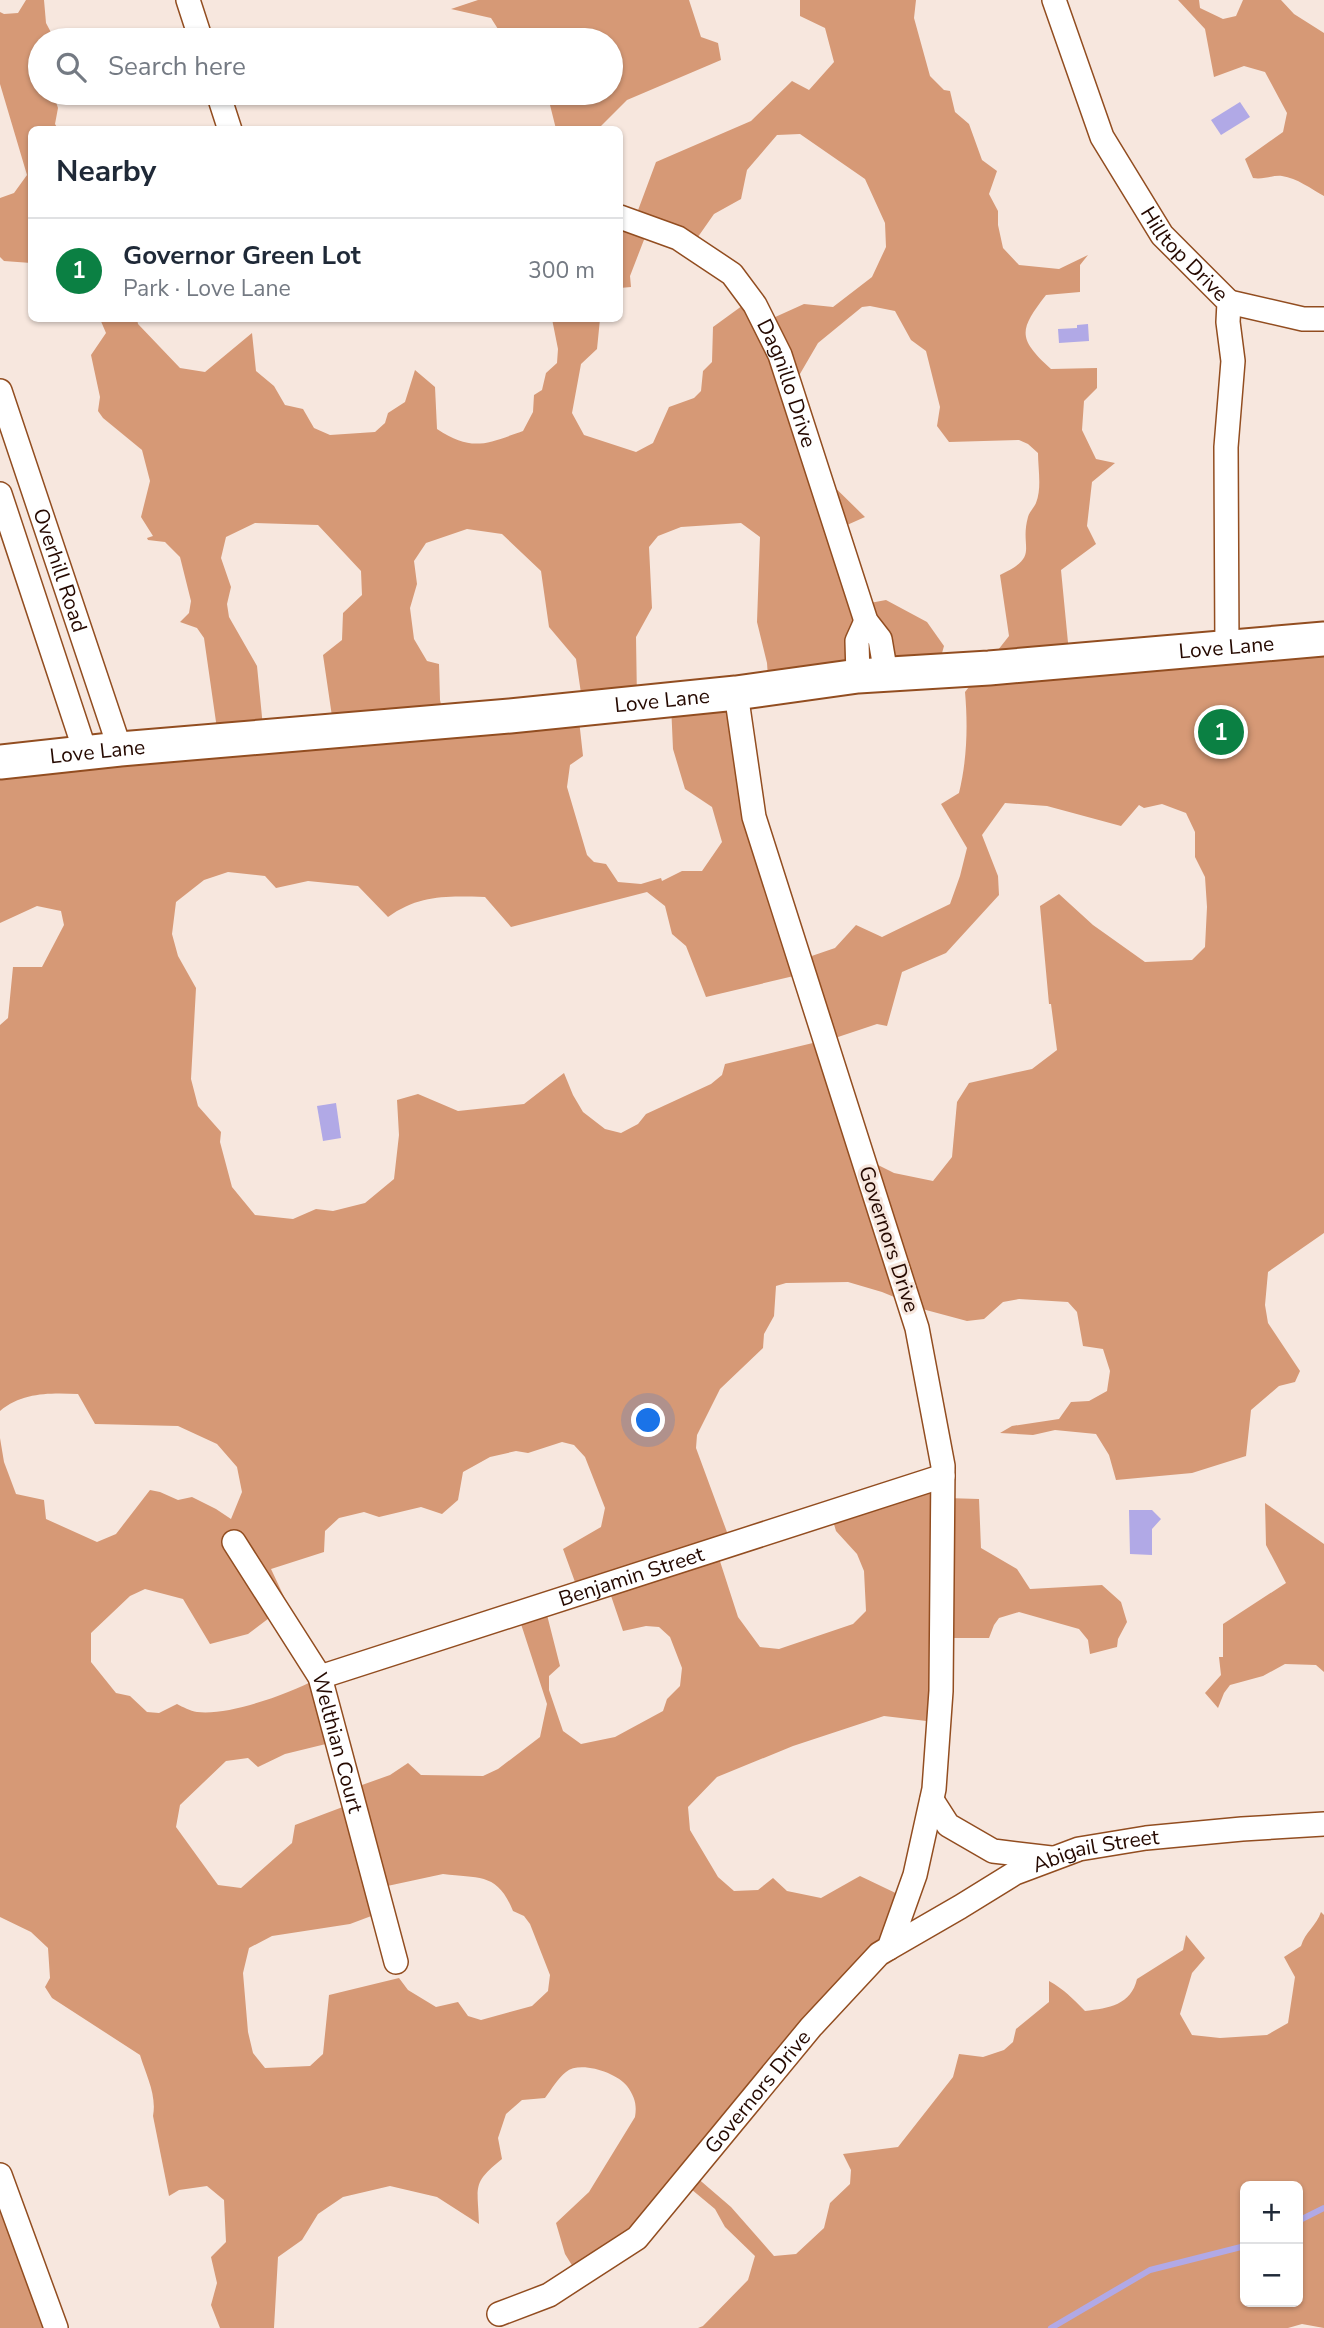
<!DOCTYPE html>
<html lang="en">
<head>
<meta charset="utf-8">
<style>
  body { margin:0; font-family:"Nunito Sans",sans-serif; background:#f2f2f3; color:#1f2937 }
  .controls { position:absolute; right:21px; bottom:21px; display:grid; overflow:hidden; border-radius:10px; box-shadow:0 2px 5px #0004 }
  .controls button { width:63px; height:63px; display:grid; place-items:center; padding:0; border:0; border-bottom:2px solid #e0e1e3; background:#fff; color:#1f2937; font:35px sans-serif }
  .you { position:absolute; left:649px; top:1421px; width:24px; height:24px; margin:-18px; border:5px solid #fff; border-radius:50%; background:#1a73e8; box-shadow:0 0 0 10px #1a73e833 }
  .badge { display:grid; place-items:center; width:46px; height:46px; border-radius:50%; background:#0b8043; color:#fff; font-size:23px; font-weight:700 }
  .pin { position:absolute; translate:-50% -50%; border:4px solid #fff; box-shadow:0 2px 7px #0006 }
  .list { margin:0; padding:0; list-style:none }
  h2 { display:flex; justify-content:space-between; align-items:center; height:91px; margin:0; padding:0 28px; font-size:30px }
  h2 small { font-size:23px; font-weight:400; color:#747a83 }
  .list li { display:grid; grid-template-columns:46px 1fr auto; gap:21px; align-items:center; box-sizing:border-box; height:105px; padding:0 28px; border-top:2px solid #e0e1e3 }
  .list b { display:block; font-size:26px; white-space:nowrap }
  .list p { margin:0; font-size:23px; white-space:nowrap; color:#747a83 }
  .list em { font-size:23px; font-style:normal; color:#747a83 }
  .icon { flex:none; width:38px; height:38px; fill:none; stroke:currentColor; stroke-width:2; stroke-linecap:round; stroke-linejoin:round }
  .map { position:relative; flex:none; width:1324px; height:2328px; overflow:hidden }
  .search { position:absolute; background:#fff; box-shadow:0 2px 5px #0004; left:28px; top:28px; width:595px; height:77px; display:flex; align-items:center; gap:18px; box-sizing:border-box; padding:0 24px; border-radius:38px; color:#747a83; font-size:26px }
  .panel { position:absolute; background:#fff; box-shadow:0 2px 5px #0004; left:28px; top:126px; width:595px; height:196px; border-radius:10px }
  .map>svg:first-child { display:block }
  .forest { fill:#d69976; fill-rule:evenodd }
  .water { fill:#b1a9e6 }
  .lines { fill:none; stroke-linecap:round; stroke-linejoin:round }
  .stream { stroke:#b1a9e6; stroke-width:6 }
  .street-casing { stroke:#924d20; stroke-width:26 }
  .secondary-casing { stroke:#924d20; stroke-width:37 }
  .street { stroke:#fff; stroke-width:23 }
  .secondary { stroke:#fff; stroke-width:33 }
  .labels { text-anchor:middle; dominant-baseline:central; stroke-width:6; stroke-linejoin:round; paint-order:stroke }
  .street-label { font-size:21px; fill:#250900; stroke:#f7e7de }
</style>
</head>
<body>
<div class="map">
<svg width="1324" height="2328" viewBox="0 0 1324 2328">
  <rect width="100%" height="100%" fill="#f7e7de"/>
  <g class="forest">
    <polygon points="26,0 44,0 46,23 55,40 40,40 40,93 53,93 58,108 55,124 58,129 32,130 31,263 4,261 0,257 0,198 14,193 27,175 0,84 0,12 4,14 18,13"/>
    <polygon points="478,0 689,0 701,37 718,43 721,60 627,100 598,129 556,129 547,93 611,93 611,40 503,40 503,37 491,18 451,9"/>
    <path d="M800,0H916L914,18L930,76L944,90L950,91L955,112L969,124L982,160L997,171L989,194L998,211V225L1003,248L1019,265L1059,269L1088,255L1080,265V292L1046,295C1019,330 1017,338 1051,369L1097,368V388L1084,401L1082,430L1096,459L1115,463L1092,482L1087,526L1096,544L1061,570L1069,653L1324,642V1233L1268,1272L1265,1305L1268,1323L1300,1371L1295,1382L1279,1386L1251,1410L1246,1456L1192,1473L1116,1480L1109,1455L1096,1434L1055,1430L1033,1435L1000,1433L1012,1426L1059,1419L1071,1402L1089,1401L1107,1391L1110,1371L1103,1349L1083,1346L1077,1312L1068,1302L1019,1299L1003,1302L984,1319L967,1321L926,1310L882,1292L848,1282L786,1283L776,1286L774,1316L764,1334L763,1348L720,1389L697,1435L696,1448L731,1543L717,1552L738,1617L760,1647L779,1649L853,1624L866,1611L864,1571L857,1554L836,1531L831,1514L939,1480L946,1498L979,1499L981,1548L1017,1569L1030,1589L1102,1585L1121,1602L1127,1622L1118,1639L1117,1647L1090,1654L1088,1640L1079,1629L1019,1612L999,1618L994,1625L989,1638H941L935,1722L884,1716L793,1746L717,1777L688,1807L690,1830L718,1877L734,1891L758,1890L773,1878L787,1891L821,1898L860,1876L906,1898L890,1945L695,2176L731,2207L774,2256L796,2254L824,2228L830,2203L850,2184L851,2170L843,2154L898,2147L953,2077L959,2054L983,2057L1004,2050L1013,2042L1016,2029L1049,2002V1981C1065,1990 1072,1998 1085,2011C1109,2008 1131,2005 1137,1979L1183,1950L1186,1935L1205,1958L1192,1973L1180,2014L1192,2035L1220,2038L1267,2035L1288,2023L1295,1977L1284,1957L1301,1946C1305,1932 1317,1925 1321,1912L1324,1915V2328L1302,2324L1288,2328H698L703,2326L748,2280L755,2256L725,2227L715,2209L691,2189L578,2275L565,2254L556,2223L589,2192L635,2117C637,2105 635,2097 627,2086C617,2073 580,2060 566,2072C558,2078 551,2090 545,2098L522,2100L506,2114L498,2138L502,2159C471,2184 478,2186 479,2224L437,2197L390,2186L343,2197L318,2214L302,2240L278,2257L274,2328H220L211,2305L217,2283L211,2257L226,2242L224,2200L207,2186L179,2190L169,2196L153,2116C157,2095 146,2075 140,2055L52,1998L45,1987L50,1978L48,1948L31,1932L0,1917V1438L4,1462L16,1494L44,1500L46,1519L97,1542L116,1534L150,1490L160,1492L178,1500L192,1497L216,1509L231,1519L242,1492L237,1467L217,1444L178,1426L95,1424L78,1394C50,1393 23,1392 0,1411V1025L8,1018L13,967H42L64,925L61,911L37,906L0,923V764L217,729L204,638L197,628L180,622L189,613L191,601L180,557L165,542L148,540L147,538L153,536L141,517L150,481L142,450L103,418L98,411L100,397L91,355L106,333L100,319H137L138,324L180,368L205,372L252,333L256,371L274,386L285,405L303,409L314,428L330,435L375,432L385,423L388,413L405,402L415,370L435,387L437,429C472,452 486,444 523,431L533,412L534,395L542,390L546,373L557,363L558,349L552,319H600L597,349L581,364L572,413L584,435L636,452L653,443L669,407L694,398L701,391L703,371L712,362L713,327L746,303L762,323L804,304L833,307L872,277L886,247L885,223L865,179L800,134L777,135L747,170L741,199L714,214L693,244L647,232L630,276L631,287L620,288V219L634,221L656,162L751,121L792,81L809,90L834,62L825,28L800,16ZM870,306L895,311L911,340L926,351L940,407L937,426L949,442L1019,440L1028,444L1038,453C1038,469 1042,488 1036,503C1034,508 1029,512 1028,517C1019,549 1041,556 1000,575L1009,636L965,692C968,726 967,760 959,793L941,804L967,848L960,876L950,904L882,937L856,925L835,948L800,960L729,697L671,704L673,749L685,789L712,807L722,842L702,871H682L662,881L661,878L641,884L618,882L606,864L594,862L587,855L567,787L570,765L583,756L578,711L445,722L440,700L439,664L427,661L414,639L410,608L417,584L414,561L426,543L467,529L502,534L541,571L549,627L576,659L583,707L637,701L636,637L652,608L649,547L658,536L681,527L741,523L760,537L757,622L767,663L769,691L935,678L944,646L927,622L886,600L859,605L838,529L865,517L813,466L790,391L818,343L862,307ZM255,523L318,525L361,571L362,595L343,613L342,640L323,655L334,730L263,727L257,666L229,617L227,604L231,587L221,558L226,537ZM1005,803L1047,806L1121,826L1139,805L1144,808L1162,804L1186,813L1195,832V857L1205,877L1207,907L1205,947L1192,960L1145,962L1093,925L1059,894L1040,906L1049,1004H1051L1057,1050L1032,1069L969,1083L957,1102L952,1157L933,1181L894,1173L856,1154L820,1043L877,1024L887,1026L902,972L946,953L999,895L998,876L982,835ZM228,872L265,876L276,888L308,881L358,886L388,917C420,894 448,896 485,897L511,927L647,892L665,906L672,934L686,946L706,997L798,975L817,1042L725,1064L722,1075L711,1084L646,1114L638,1124L621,1133L605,1129L583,1112L573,1095L564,1073L524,1104L458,1111L418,1094L397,1100L399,1135L394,1179L365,1203L333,1211L316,1209L293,1219L255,1215L232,1187L220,1142L221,1132L198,1106L191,1079L196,988L178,956L172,934L176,902L204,880ZM562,1442L574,1445L585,1457L605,1508L601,1527L563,1549L579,1593L608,1587L623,1631L646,1626L659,1627L670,1637L682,1668L680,1686L667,1699L663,1711L615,1737L581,1744L563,1731L549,1690V1676L560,1666L546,1611L522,1619L521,1624L547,1704L540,1737L498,1769L483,1776L421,1775L408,1763L390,1775L348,1790V1805L295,1825L292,1843L241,1888L218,1885L176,1827L180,1805L226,1761L248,1758L258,1767L285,1754L334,1742L317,1679C288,1694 229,1716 197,1712C190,1711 183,1707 177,1704L159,1713L147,1712L130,1696L116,1693L91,1662V1633L130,1596L145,1589L183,1599L210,1644L248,1634L285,1606L286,1601L271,1569L324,1552L325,1531L339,1518L364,1512L379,1517L421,1507L442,1514L458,1500L463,1472L490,1457L516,1451L528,1453ZM443,1874C480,1879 497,1872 513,1911L524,1916L530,1924L550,1975L548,1991L532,2006L481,2020L468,2016L458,2002L436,2007L408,1990L399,1978L329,1995L323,2054L310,2066L265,2068L253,2053L248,2032L243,1973L249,1948L272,1936L350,1924L382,1912L378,1888ZM1245,2186H1298V2302H1245Z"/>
    <path d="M1178,0H1199L1200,8L1223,19L1236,16L1243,0H1281L1294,14L1324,33V196C1311,189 1297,178 1282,176C1272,175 1263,180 1253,178L1245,159L1283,132L1287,113L1265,72L1244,66L1214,77L1205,29Z"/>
    <polygon points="1265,1503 1324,1544 1324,1672 1316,1665 1285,1664 1263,1676 1230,1685 1224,1693 1218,1708 1205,1693 1221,1675 1219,1657 1223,1657 1223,1624 1286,1583 1266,1545"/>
    <polygon points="0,2205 54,2328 0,2328"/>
  </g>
  <g class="water">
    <polygon points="1240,102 1250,117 1221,135 1211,120"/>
    <polygon points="1088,324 1089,341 1059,343 1058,329 1077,328 1077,325"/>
    <polygon points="336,1103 341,1138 323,1141 317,1106"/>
    <polygon points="1129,1510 1152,1510 1161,1519 1152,1529 1152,1555 1130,1554"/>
  </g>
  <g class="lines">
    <g class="stream">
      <polyline points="1298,2221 1324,2208"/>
      <polyline points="1051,2328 1150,2270 1245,2246"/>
    </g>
    <g class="street-casing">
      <g id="street">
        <polyline points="188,0 201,40"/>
        <path id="s1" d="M1054,0L1102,137L1162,235L1229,302L1228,322L1233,361L1226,447L1227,649"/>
        <polyline points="218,93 230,130"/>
        <path id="s2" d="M620,217L678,238L732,274L755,305L780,355L866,621L880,639L886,674"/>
        <polyline points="1229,302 1303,319 1324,319"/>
        <path id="s3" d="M0,391L120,749"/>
        <polyline points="0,494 86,754"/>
        <polyline points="858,676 857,641 866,621"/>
        <path id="s4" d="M234,1542L320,1677L396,1962"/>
        <path id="s5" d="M320,1677L943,1476"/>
        <polyline points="932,1800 948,1825 993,1851 1051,1858"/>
        <path id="s6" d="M889,1948L960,1907L1015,1873L1079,1849L1146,1838L1242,1829L1324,1824"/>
        <polyline points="0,2175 56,2328"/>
        <path id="s7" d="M499,2314L549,2295L637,2238L811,2027L879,1954L889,1948L915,1875L934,1789L941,1691L943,1466L917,1328L754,817L736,693"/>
      </g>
    </g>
    <g class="secondary-casing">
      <g id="secondary">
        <path id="s8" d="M0,762L120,749L510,716L736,693L858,676L989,668L1324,639"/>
      </g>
    </g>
    <use href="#street" class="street"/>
    <use href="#secondary" class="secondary"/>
  </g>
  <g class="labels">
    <g class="street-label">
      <text stroke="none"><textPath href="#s1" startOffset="289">Hilltop Drive</textPath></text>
      <text stroke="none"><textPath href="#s2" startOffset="250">Dagnillo Drive</textPath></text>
      <text stroke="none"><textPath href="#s3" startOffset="189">Overhill Road</textPath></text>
      <text stroke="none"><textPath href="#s8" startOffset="1232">Love Lane</textPath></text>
      <text stroke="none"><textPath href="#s8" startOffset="665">Love Lane</textPath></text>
      <text stroke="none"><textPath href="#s8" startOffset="98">Love Lane</textPath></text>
      <text transform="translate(889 1239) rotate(72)">Governors Drive</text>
      <text stroke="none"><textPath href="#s5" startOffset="327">Benjamin Street</textPath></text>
      <text stroke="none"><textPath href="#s4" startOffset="228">Welthian Court</textPath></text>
      <text stroke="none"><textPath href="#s6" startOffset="231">Abigail Street</textPath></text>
      <text stroke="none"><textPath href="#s7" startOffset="348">Governors Drive</textPath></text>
    </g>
  </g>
</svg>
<div class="controls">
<button>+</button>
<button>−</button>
</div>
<div class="you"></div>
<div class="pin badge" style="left:1221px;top:732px">1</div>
<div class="search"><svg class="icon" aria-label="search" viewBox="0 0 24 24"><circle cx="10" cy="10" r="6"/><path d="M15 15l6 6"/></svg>Search here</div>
<section class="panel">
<h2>Nearby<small></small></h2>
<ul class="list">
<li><span class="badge">1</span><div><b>Governor Green Lot</b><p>Park · Love Lane</p></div><em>300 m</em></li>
</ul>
</section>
</div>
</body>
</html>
